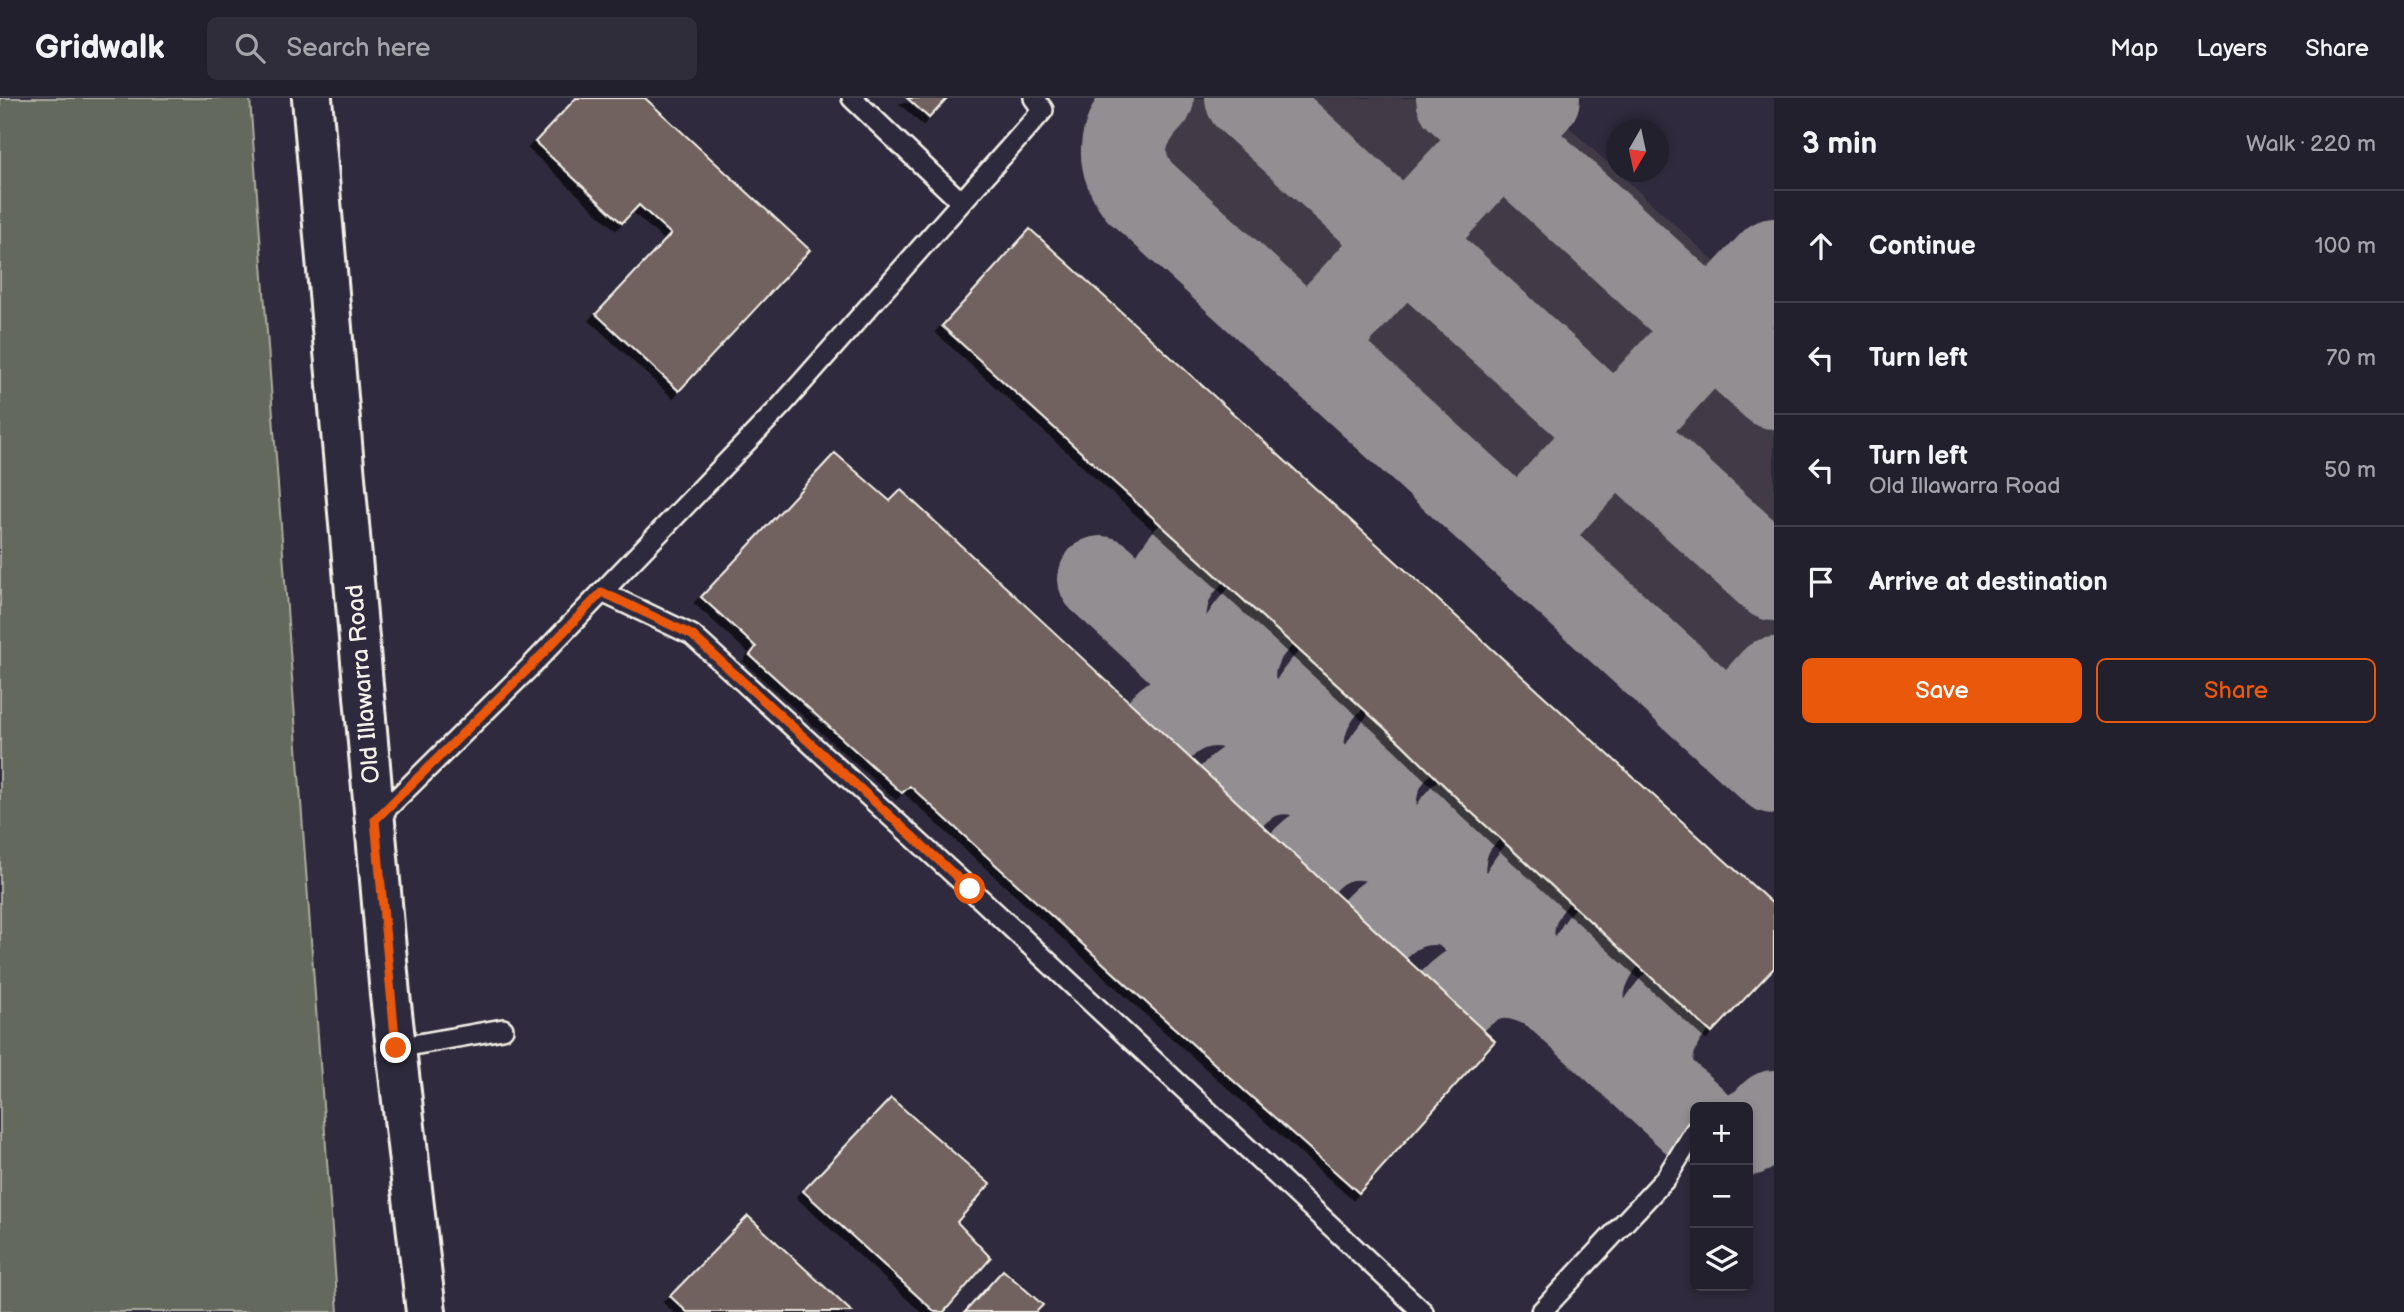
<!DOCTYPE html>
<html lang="en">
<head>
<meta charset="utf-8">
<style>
  body { margin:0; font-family:"Balsamiq Sans",sans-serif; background:#2f2d3a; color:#f1f3f6 }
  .controls { position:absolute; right:21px; bottom:21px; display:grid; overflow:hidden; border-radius:10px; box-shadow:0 4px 10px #0003 }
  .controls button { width:63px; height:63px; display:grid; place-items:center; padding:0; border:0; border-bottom:2px solid #403e4a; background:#23202e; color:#f1f3f6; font:35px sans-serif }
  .compass { position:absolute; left:1606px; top:21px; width:63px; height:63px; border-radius:50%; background:#23202e; box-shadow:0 4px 10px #0003; rotate:189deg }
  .stop { position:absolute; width:21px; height:21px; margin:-16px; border:5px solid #ea580c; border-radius:50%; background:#fff }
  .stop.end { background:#ea580c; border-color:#fff; box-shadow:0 2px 7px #0008 }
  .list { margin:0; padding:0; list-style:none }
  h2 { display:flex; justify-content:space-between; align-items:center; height:91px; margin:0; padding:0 28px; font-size:30px }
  h2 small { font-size:23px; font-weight:400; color:#a3a3aa }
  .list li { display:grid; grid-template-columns:46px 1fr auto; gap:21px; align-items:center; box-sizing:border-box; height:112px; padding:0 28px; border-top:2px solid #403e4a }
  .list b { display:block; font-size:26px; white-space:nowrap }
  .list p { margin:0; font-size:23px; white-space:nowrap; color:#a3a3aa }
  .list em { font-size:23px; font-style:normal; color:#a3a3aa }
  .actions { display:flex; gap:14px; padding:21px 28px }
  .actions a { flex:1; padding:16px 0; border:2px solid #ea580c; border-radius:10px; text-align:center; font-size:24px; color:#ea580c }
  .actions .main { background:#ea580c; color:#fff }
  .icon { flex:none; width:38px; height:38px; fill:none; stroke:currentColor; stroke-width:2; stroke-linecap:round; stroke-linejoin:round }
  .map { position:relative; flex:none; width:1774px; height:1214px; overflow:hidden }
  header { display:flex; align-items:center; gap:42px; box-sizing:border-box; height:98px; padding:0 35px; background:#23202e; border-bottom:2px solid #403e4a }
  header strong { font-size:33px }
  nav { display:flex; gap:38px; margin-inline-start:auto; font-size:24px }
  .search { width:490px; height:63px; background:#2f2d3a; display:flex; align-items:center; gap:18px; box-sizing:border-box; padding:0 24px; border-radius:10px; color:#a3a3aa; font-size:26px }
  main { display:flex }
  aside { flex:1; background:#23202e }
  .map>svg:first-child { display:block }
  .built { fill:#433b47 }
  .green { fill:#64695b; stroke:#acada2; stroke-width:2 }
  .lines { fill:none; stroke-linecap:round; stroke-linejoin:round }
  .taxiway { stroke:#928e92; stroke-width:86 }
  .building { fill:#72625f; stroke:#f4f1e8; stroke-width:2; filter:url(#shadow) }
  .service-casing { stroke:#f4f1e8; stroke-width:24 }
  .minor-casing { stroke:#f4f1e8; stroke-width:44 }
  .service { stroke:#2f2a3d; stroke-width:19 }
  .minor { stroke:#2f2a3d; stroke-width:38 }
  .route { stroke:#ea580c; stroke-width:9 }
  .labels { text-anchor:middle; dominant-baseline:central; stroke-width:5; stroke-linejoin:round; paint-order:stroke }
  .street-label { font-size:24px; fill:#f4f1e8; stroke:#2f2a3d }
</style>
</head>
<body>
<header>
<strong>Gridwalk</strong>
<div class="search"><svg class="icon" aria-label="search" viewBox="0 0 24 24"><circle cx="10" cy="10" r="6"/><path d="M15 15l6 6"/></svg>Search here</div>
<nav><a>Map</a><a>Layers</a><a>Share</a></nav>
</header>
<main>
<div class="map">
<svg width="1774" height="1214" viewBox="0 0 1774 1214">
  <defs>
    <filter id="shadow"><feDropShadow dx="-6" dy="6" stdDeviation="0" flood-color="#0009"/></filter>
  </defs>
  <rect width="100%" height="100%" fill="#2f2a3d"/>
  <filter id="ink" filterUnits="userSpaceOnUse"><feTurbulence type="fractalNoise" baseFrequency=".0143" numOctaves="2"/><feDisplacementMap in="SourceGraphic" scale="14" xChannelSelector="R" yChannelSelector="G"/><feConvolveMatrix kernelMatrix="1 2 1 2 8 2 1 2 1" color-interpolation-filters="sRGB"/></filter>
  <g filter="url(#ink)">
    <polygon class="built" points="1126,0 1537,0 1774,218 1774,700 1107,88 1104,24"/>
    <polygon class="green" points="0,0 250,0 338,1214 0,1214"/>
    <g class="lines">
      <g class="taxiway">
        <path d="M1151,0C1123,30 1113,57 1139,93L1774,673"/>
        <polyline points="1248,0 1774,480"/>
        <polyline points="1459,0 1774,288"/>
        <polyline points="1308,248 1537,0"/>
        <polyline points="1519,440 1774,163"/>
        <polyline points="1101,481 1695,1023"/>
        <path d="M1165,539C1160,505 1167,480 1192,455"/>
        <path d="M1236,603C1226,568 1236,544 1261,518"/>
        <path d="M1159,632C1182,606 1218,598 1249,615"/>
        <polyline points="1729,632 1774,582"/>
        <path d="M1303,665C1297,632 1308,604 1331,582"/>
        <path d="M1231,699C1257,670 1289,667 1323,683"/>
        <path d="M1375,730C1370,696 1376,670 1401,645"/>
        <path d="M1302,765C1328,736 1360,732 1395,748"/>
        <path d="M1443,793C1440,762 1444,732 1469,712"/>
        <path d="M1374,832C1398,805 1427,799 1460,808"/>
        <path d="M1514,858C1506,825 1516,800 1538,775"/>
        <path d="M1452,904C1483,872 1512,871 1551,892"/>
        <path d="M1583,920C1577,887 1587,864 1607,838"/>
        <path d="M1650,982C1648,950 1655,926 1678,903"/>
        <polyline points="1748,1035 1762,1027 1774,1015"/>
      </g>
    </g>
    <g class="building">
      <polygon points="576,0 645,0 810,152 679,293 596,216 671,136 639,107 622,125 535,44"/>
      <polygon points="907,0 948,0 929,20"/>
      <polygon points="1030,131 1774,807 1774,870 1712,935 1469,712 1401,645 942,228"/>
      <polygon points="835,355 890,403 901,392 1495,943 1359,1095 1151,909 910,688 902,695 750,557 756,549 701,499"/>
      <polygon points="891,1000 990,1086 957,1124 991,1160 944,1214 935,1214 803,1093"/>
      <polygon points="748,1118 852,1214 687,1214 670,1198"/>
      <polygon points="1003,1172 1043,1207 1036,1214 965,1214"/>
    </g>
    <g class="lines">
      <g class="service-casing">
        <g id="service">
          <polyline points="852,0 960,103"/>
          <polyline points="602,494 692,537 970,791 1423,1214"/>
          <polyline points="376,721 529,570 782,307 1043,12 1034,0"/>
          <polyline points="396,950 503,931"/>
          <polyline points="1541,1214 1666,1080 1695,1033"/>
        </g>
      </g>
      <g class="minor-casing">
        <polyline id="minor" points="312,0 390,897 426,1214"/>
      </g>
      <use href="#service" class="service"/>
      <use href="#minor" class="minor"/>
    </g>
  </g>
  <g class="lines" filter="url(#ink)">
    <polyline class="route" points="396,950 375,722 529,570 602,494 692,537 970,791"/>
  </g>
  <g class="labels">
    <g class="street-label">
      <text transform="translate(363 586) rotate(-95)">Old Illawarra Road</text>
    </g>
  </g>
</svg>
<div class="controls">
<button>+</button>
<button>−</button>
<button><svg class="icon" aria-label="layers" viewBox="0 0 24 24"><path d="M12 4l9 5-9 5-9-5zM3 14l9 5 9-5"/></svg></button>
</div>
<svg class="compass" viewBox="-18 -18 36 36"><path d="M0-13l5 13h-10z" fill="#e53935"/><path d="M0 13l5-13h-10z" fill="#a3a3aa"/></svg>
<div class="stop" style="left:970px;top:791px"></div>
<div class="stop end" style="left:396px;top:950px"></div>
</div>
<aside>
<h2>3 min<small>Walk · 220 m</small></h2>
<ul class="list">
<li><svg class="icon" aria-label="ahead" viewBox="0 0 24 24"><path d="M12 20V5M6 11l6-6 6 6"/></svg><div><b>Continue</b></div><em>100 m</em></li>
<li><svg class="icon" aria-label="left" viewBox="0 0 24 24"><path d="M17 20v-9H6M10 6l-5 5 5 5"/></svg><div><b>Turn left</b></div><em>70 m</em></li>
<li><svg class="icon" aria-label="left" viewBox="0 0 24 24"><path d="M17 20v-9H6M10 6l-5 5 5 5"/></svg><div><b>Turn left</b><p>Old Illawarra Road</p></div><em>50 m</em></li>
<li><svg class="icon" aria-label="arrive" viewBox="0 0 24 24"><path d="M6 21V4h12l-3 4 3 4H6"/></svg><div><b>Arrive at destination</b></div></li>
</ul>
<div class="actions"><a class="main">Save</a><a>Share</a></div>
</aside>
</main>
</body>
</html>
